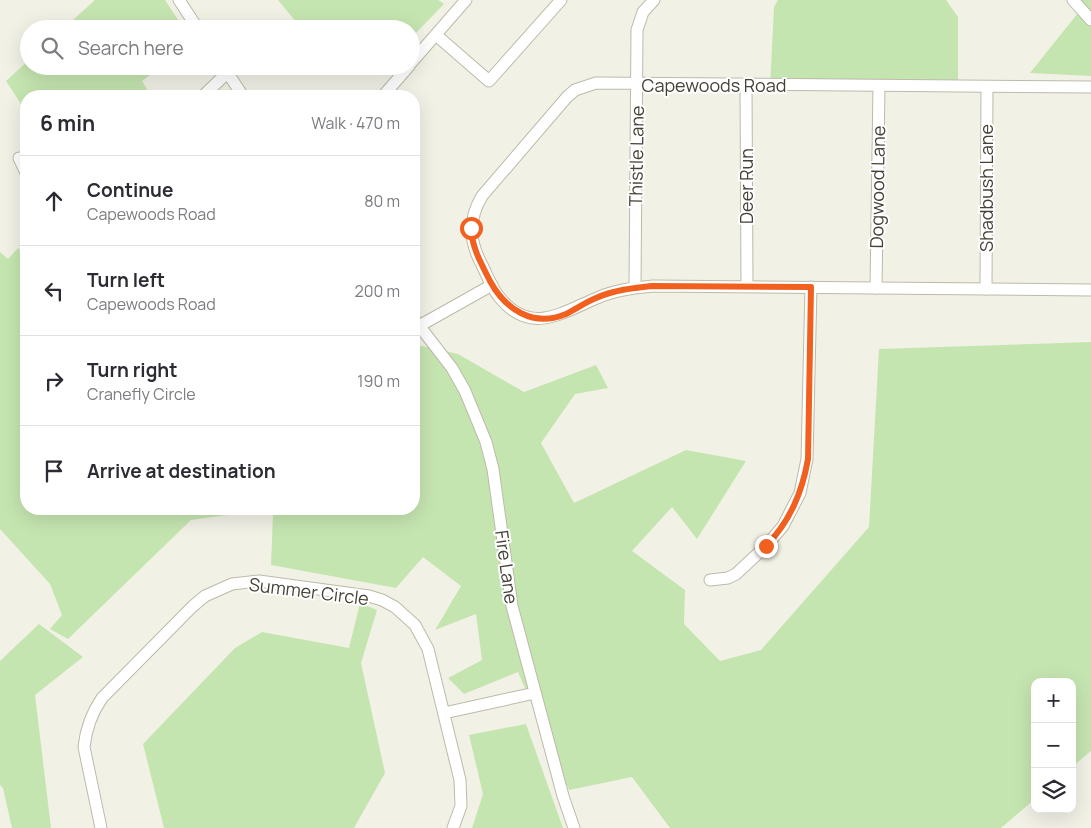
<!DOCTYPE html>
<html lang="en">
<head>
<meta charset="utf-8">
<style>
  body { margin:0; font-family:Manrope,sans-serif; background:#f2f2f3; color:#2b2b33 }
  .controls { position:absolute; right:15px; bottom:15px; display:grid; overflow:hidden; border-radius:10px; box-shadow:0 5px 20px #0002 }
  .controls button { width:45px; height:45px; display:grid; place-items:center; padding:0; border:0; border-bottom:1px solid #e1e1e2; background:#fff; color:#2b2b33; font:25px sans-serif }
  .stop { position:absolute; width:15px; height:15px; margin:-11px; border:4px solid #f1601f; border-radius:50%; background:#fff }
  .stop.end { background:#f1601f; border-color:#fff; box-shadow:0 1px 5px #0008 }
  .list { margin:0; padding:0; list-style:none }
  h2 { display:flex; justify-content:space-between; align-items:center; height:65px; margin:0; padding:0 20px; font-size:21px }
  h2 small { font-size:16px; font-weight:400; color:#7c7c81 }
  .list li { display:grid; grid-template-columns:32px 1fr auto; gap:15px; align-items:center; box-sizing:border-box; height:90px; padding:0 20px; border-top:1px solid #e1e1e2 }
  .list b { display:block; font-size:19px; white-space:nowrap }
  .list p { margin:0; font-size:16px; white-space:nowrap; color:#7c7c81 }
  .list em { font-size:16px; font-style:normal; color:#7c7c81 }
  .icon { flex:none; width:28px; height:28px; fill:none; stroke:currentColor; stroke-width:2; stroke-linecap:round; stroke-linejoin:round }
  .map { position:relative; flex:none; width:1091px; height:828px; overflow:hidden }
  .search { position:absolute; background:#fff; box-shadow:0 5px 20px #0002; left:20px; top:20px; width:400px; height:55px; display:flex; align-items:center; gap:12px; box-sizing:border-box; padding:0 18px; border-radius:28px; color:#7c7c81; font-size:19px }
  .panel { position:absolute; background:#fff; box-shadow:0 5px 20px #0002; left:20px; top:90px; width:400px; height:425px; border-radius:20px }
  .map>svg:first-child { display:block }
  .green { fill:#c5e5b0 }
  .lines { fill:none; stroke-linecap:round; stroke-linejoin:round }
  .street-casing { stroke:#bdbaa9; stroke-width:13 }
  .street { stroke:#fff; stroke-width:11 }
  .route { stroke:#f1601f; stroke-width:6 }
  .labels { text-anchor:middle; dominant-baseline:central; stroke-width:4; stroke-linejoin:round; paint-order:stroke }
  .street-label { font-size:18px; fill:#454136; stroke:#fff }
</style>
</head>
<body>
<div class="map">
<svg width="1091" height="828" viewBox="0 0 1091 828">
  <rect width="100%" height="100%" fill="#f2f1e6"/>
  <g class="green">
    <polygon points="95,0 165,0 184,29 63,29"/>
    <polygon points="278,0 438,0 444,4 411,38 411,29 302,29"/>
    <polygon points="778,0 946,0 958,17 958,88 770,88 774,7"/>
    <polygon points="1074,0 1091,0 1091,76 1030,73 1082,8"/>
    <polygon points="29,60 29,66 162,66 142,81 151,96 26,96 26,105 21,104 6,81"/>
    <polygon points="18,248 26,256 26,509 414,509 414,341 417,345 458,354 524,392 596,365 608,388 575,394 541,443 574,503 686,450 746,461 697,539 672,507 632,551 685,590 684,624 720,661 761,650 869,527 879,349 1091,342 1091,751 1072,767 1072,682 1035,682 1035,799 1001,828 670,828 632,777 569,790 518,672 464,694 448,678 482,660 476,614 435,630 461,586 423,557 396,588 271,565 273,513 256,511 191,520 68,639 50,629 62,615 50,584 0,529 0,252 8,259"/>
    <polygon points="360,603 377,610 361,663 385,773 354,828 164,828 143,744 235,648 262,632 349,648"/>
    <polygon points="39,624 83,657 35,695 51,828 12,828 3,788 0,785 0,661"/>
    <polygon points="526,724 563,828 472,828 483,794 469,735"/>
  </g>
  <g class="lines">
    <g class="street-casing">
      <g id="street">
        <polyline points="179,0 198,29"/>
        <polyline points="1073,0 1091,20"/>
        <polyline points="436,35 489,81 561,0"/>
        <polyline points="411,63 466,0"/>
        <polyline points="223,66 243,96"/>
        <polyline points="746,85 747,286"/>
        <path d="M1091,87L596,83L575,90L567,97L482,196C468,220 469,241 482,265C487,275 492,289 500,298C531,336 563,312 597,298C615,290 633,288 653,286L1091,290"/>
        <polyline points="203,96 227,73"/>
        <polyline points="383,96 409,66"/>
        <polyline points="19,158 26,173"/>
        <polyline points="635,287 637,30 643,12 654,0"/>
        <polyline points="876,288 879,86"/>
        <polyline points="986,289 987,87"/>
        <polyline points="414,319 452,368 465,391 486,442 493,469 512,606 563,796 574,828"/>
        <polyline points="419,326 492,285"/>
        <polyline points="710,580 728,578 736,574 766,546 783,526 800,493 807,459 811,287"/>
        <polyline points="444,713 535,693"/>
        <path d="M101,828L84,747C86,728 91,714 102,698L193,606L205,596L232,584L259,581L369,596L382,600L395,607L415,625L428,649L460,780L461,806L453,828"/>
      </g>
    </g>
    <use href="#street" class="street"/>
  </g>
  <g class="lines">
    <path class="route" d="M471,228C472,248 481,263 490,281C505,309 533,328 566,314C576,309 586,302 596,298C614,290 633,288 652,286L811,287L808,459C802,493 790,521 766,546"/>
  </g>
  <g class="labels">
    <g class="street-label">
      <text x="714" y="85">Capewoods Road</text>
      <text transform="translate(636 156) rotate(-89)">Thistle Lane</text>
      <text transform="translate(746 186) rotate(-90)">Deer Run</text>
      <text transform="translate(877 187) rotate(-89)">Dogwood Lane</text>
      <text transform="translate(986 188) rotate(-90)">Shadbush Lane</text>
      <text transform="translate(507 567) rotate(82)">Fire Lane</text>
      <text transform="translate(309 591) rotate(7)">Summer Circle</text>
    </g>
  </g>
</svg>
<div class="controls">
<button>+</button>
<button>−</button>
<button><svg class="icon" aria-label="layers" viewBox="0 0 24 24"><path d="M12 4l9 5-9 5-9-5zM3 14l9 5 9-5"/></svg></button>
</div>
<div class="stop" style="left:471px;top:228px"></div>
<div class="stop end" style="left:766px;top:546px"></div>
<div class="search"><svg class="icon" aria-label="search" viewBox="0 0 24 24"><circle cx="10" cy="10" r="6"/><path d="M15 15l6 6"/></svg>Search here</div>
<section class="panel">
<h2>6 min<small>Walk · 470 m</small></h2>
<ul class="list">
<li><svg class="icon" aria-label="ahead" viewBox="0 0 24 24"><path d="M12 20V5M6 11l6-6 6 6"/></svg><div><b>Continue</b><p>Capewoods Road</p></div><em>80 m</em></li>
<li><svg class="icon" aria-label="left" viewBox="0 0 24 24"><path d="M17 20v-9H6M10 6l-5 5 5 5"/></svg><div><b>Turn left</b><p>Capewoods Road</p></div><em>200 m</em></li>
<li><svg class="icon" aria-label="right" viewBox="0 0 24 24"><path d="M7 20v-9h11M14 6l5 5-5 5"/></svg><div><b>Turn right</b><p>Cranefly Circle</p></div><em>190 m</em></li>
<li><svg class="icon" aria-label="arrive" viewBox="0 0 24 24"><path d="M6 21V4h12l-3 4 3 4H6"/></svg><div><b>Arrive at destination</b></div></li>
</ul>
</section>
</div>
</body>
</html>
